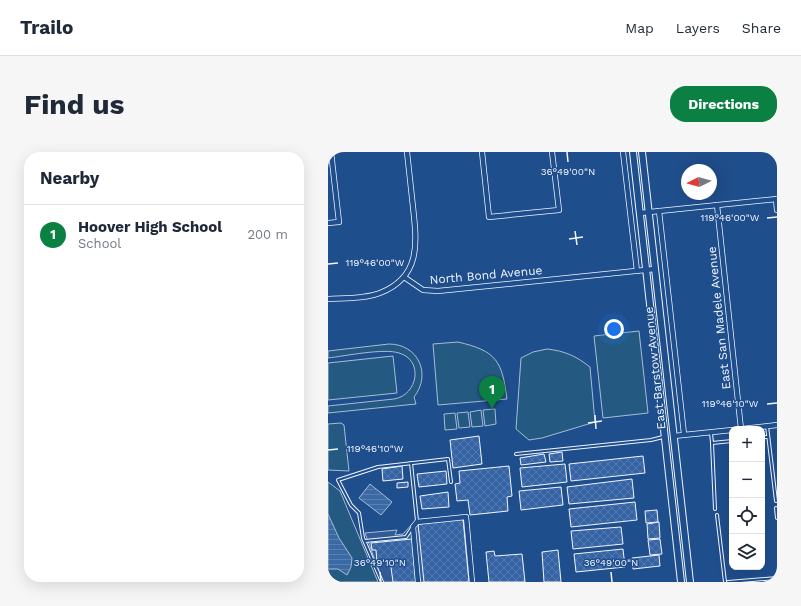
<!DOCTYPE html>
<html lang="en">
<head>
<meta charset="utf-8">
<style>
  body { margin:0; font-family:"Work Sans",sans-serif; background:#f6f6f7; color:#1f2937 }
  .controls { position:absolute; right:12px; bottom:12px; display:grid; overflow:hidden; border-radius:8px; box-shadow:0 4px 16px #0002 }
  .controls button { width:36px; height:36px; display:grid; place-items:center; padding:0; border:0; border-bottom:1px solid #e0e1e3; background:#fff; color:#1f2937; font:20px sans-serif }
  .compass { position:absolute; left:353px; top:12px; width:36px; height:36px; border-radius:50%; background:#fff; box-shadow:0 4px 16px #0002; rotate:264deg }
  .you { position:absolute; left:286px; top:177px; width:14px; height:14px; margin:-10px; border:3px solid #fff; border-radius:50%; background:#1a73e8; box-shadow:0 0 0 6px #1a73e833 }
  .badge { display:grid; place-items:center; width:26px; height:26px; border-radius:50%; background:#0b8043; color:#fff; font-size:13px; font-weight:700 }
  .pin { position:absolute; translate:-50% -33px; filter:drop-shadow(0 1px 2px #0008) }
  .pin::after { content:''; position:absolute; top:21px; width:14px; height:12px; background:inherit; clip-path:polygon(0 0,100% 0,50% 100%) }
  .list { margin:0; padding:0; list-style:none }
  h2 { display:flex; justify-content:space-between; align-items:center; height:52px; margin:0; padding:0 16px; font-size:17px }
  h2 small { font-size:13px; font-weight:400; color:#747a83 }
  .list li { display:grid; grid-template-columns:26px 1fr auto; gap:12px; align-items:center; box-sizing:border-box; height:60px; padding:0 16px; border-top:1px solid #e0e1e3 }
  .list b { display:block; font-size:15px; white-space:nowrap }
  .list p { margin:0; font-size:13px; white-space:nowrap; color:#747a83 }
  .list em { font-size:13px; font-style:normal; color:#747a83 }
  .icon { flex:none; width:22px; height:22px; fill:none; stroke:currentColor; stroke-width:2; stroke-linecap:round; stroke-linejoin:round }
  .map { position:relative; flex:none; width:449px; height:430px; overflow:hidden; border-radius:16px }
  header { display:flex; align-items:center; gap:24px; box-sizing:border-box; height:56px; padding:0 20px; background:#fff; border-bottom:1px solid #e0e1e3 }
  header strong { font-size:19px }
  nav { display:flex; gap:22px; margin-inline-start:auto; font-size:14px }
  .intro { display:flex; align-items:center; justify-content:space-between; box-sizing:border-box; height:96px; padding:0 24px }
  h1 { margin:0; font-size:28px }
  .button { padding:10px 18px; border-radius:16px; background:#0b8043; color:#fff; font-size:14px; font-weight:700 }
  main { display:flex; gap:24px; padding:0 24px }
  aside { flex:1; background:#fff; border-radius:16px; box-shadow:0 4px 16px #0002 }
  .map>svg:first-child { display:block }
  .grass { fill:#245a82; stroke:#a8bbd7 }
  .parking { fill:#305b95; stroke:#a8bbd7 }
  .water { fill:url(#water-rules); stroke:#a8bbd7 }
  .building { fill:url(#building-cross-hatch); stroke:#f2f6ff }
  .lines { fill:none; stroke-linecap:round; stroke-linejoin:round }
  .lane-casing { stroke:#f2f6ff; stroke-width:4 }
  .street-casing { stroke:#f2f6ff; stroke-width:6 }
  .secondary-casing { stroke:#f2f6ff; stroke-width:8 }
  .lane { stroke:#1f4e8c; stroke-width:2 }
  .street { stroke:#1f4e8c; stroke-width:4.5 }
  .secondary { stroke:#1f4e8c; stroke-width:6 }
  .ticks { fill:none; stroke:#f2f6ff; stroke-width:1.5 }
  .labels { text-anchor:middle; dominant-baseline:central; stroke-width:3; stroke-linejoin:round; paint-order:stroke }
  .street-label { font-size:12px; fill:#f2f6ff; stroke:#1f4e8c }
  .ticks-label { font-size:10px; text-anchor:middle; fill:#f2f6ff; stroke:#1f4e8c; stroke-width:3; stroke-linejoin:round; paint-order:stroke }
</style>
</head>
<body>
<header>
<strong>Trailo</strong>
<nav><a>Map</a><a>Layers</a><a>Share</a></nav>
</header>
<div class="intro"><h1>Find us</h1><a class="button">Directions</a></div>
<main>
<aside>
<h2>Nearby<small></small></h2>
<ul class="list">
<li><span class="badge">1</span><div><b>Hoover High School</b><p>School</p></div><em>200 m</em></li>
</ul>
</aside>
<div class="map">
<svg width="449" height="430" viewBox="0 0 449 430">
  <defs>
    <pattern id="water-rules" width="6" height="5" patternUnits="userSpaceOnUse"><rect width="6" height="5" fill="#3b69a3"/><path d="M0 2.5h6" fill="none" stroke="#587fb1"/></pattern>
    <pattern id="building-cross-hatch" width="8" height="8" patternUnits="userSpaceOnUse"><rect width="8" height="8" fill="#3563a3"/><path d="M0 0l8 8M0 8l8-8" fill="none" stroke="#537ab1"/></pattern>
  </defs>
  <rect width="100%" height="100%" fill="#1f4e8c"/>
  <g class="grass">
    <polygon points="311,179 320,261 275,266 266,184"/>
    <path d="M130,190C168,199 174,208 179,247L110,253L105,192Z"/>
    <path d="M61,192C90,192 104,222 86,245L88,252L0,261V254L66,247C90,243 96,208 71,201C56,196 17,204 0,206V199Z"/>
    <path d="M219,197C237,199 248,204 262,215L267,270L214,286L201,288L188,277L193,206L205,200Z"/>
    <polygon points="65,204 69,241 0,248 0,211"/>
    <polygon points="167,257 168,272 157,274 155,258"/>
    <polygon points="153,258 155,274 144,275 142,260"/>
    <polygon points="140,260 142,275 131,276 129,261"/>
    <polygon points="127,261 129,277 117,278 116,262"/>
    <polygon points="13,271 16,273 21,319 0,318 0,272"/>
    <polygon points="0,330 12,339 50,430 0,430"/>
  </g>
  <polygon class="parking" points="140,363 146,430 55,430 37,381 69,378 67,383 75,382 86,370"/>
  <g class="water">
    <polygon points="42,332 64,350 53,363 31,346"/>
    <polygon points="0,362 11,386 24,406 23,415 19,423 10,417 0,417"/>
  </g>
  <g class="building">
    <polygon points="151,284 154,312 125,316 122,288"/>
    <polygon points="234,300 235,309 222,310 221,302"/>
    <polygon points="216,302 218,310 193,313 192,306"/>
    <polygon points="315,304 317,321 243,329 241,312"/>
    <polygon points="237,312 239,330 194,335 192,316"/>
    <polygon points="74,314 75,327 55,329 54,317"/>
    <polygon points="181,314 184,344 179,345 180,359 142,363 140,348 129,349 127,332 132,331 131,319"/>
    <polygon points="118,319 119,332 91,335 89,322"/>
    <polygon points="304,327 306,346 241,352 239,335"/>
    <polygon points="80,330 80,335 69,336 69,331"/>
    <polygon points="233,335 235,353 193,358 191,339"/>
    <polygon points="120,340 121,355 94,357 92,344"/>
    <polygon points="307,350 309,368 243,375 241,357"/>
    <polygon points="329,358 330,370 318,371 317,359"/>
    <polygon points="135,367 141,430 96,430 90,372"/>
    <polygon points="331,370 332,386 320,387 319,372"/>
    <polygon points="293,375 295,392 245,397 243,379"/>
    <polygon points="84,387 88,430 65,430 62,408 49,410 48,398 44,398 43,391"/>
    <polygon points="332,387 334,402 322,403 320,388"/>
    <polygon points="295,397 297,415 248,420 246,402"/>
    <polygon points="230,398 233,430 216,430 214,400"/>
    <polygon points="166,399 167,404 194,402 197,430 161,430 158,400"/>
    <polygon points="331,403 332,414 305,417 304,406"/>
  </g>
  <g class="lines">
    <g class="lane-casing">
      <g id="lane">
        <polyline points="439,274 448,349"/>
        <polyline points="383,281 384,291 404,289"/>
        <polyline points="434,285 440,285"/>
        <polyline points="384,291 387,357"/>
        <polyline points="188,302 323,288 335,285"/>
        <polyline points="83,311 89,369"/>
        <polyline points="448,356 449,366"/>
        <polyline points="389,363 397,430"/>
        <polyline points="37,389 78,385 84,376"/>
        <polyline points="54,430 35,386 31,361 23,353 10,328 50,315 120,307 123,330"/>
        <polyline points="400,430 449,426"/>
      </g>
    </g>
    <g class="street-casing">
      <g id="street">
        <polyline points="154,0 161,65 231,58 224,0"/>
        <polyline points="295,0 309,119"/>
        <polyline points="448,47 449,58"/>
        <polyline points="389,53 413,277"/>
        <polyline points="331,59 356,282"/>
        <polyline points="312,61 449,47"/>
        <polyline points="0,71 11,70 3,0"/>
        <polyline points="76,125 95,138 110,139 327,117"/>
        <path d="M0,147C17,146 36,147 52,141C93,125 89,91 85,55C83,37 81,18 79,0"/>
        <polyline points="414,277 449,273"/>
        <polyline points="346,284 404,278"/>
        <polyline points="90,430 85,375 89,370 138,365 144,430"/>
      </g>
    </g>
    <g class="secondary-casing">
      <g id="secondary">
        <polyline points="305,0 353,430"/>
        <polyline points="314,0 362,430"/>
      </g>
    </g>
    <use href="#lane" class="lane"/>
    <use href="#street" class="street"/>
    <use href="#secondary" class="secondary"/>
  </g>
  <path class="ticks" d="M239,0L240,10M439,66L449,65M247,79L249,93M241,87L255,85M0,112L10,111M439,252L449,251M267,263L268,277M260,271L274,269M0,298L10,297M52,420L53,430M283,420L284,430"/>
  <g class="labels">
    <g class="street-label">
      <text transform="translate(158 123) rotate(-5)">North Bond Avenue</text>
      <text transform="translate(391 166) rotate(-96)">East San Madele Avenue</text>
      <text transform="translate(327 216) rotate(-96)">East Barstow Avenue</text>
    </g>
  </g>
  <g class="ticks-label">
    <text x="240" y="23">36°49'00"N</text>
    <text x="402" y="69">119°46'00"W</text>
    <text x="47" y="114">119°46'00"W</text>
    <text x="402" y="255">119°46'10"W</text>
    <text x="47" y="300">119°46'10"W</text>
    <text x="52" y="414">36°49'10"N</text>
    <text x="283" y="414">36°49'00"N</text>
  </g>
</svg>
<div class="controls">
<button>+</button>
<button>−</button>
<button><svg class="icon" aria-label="locate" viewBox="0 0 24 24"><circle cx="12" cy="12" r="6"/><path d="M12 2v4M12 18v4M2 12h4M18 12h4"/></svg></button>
<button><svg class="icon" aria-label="layers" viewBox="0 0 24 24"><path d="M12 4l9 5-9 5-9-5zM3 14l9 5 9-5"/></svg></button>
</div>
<svg class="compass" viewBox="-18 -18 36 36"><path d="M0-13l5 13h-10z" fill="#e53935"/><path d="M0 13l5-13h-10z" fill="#747a83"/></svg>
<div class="you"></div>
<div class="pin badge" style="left:164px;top:257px">1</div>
</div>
</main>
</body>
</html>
